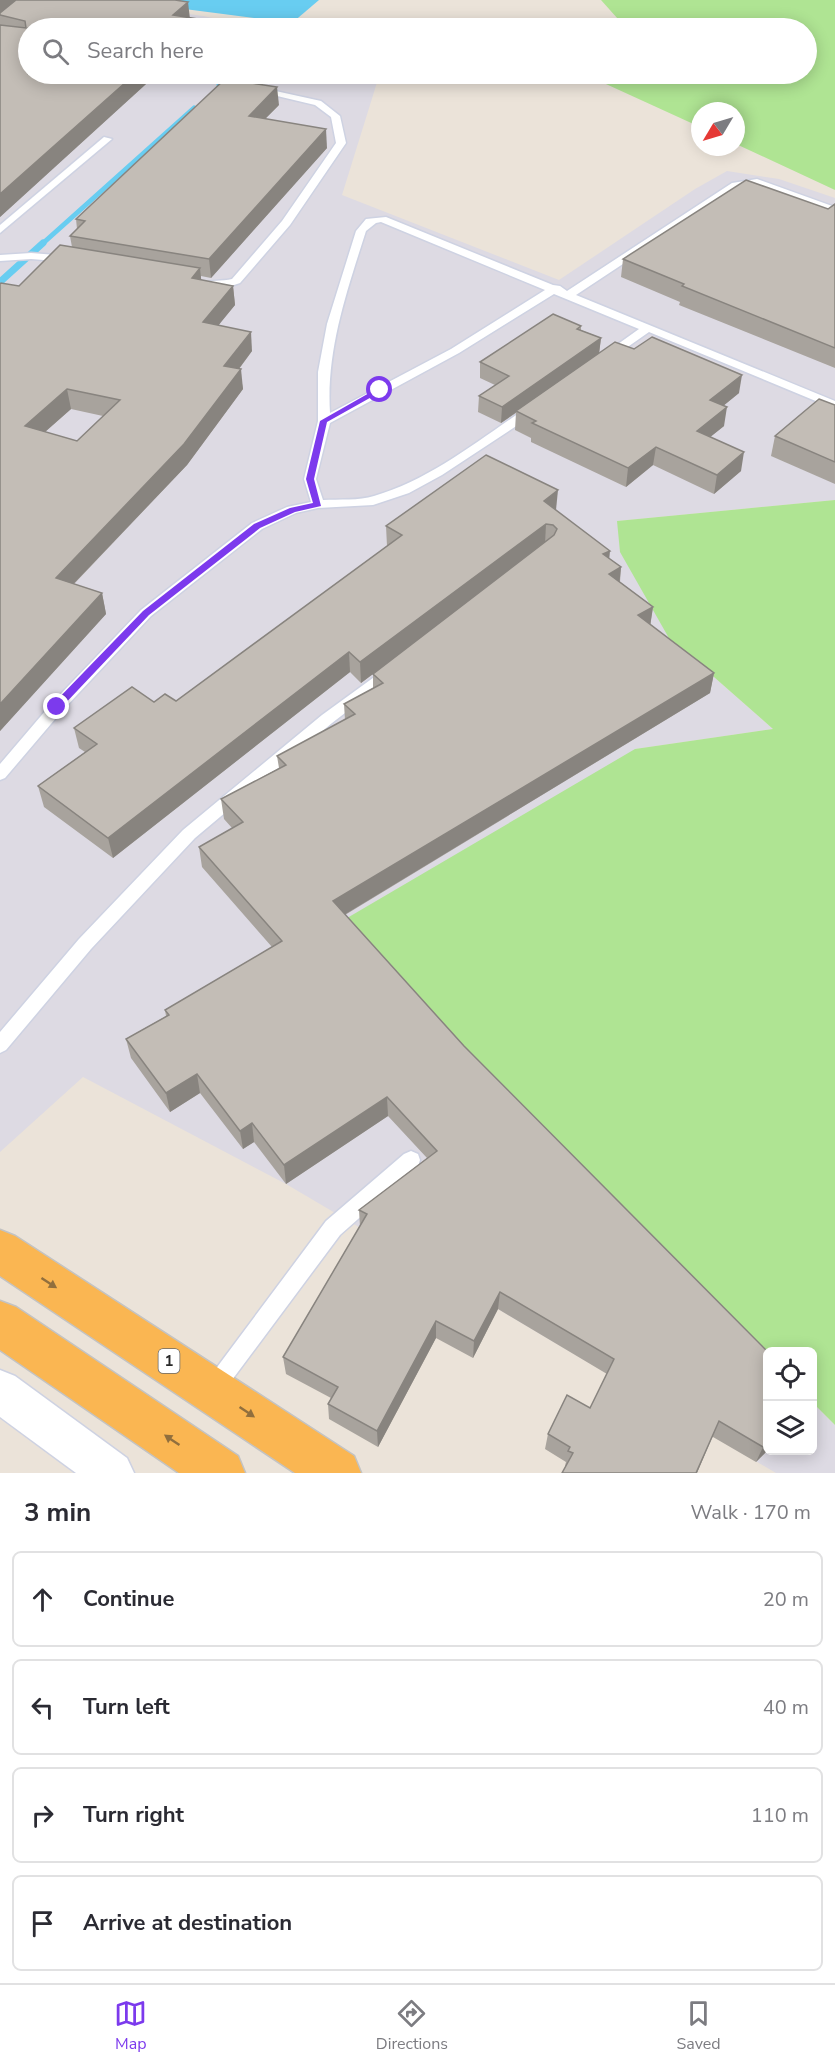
<!DOCTYPE html>
<html lang="en">
<head>
<meta charset="utf-8">
<style>
  body { margin:0; font-family:"Nunito Sans",sans-serif; background:#f2f2f3; color:#2b2b33 }
  .controls { position:absolute; right:18px; bottom:18px; display:grid; overflow:hidden; border-radius:9px; box-shadow:0 3px 15px #0003 }
  .controls button { width:54px; height:54px; display:grid; place-items:center; padding:0; border:0; border-bottom:2px solid #e1e1e2; background:#fff; color:#2b2b33; font:30px sans-serif }
  .compass { position:absolute; left:691px; top:102px; width:54px; height:54px; border-radius:50%; background:#fff; box-shadow:0 3px 15px #0003; rotate:232deg }
  .stop { position:absolute; width:18px; height:18px; margin:-14px; border:4px solid #7c3aed; border-radius:50%; background:#fff }
  .stop.end { background:#7c3aed; border-color:#fff; box-shadow:0 2px 6px #0008 }
  .list { margin:0; padding:0; list-style:none }
  h2 { display:flex; justify-content:space-between; align-items:center; height:78px; margin:0; padding:0 24px; font-size:26px }
  h2 small { font-size:20px; font-weight:400; color:#7c7c81 }
  .list li { display:grid; grid-template-columns:39px 1fr auto; gap:18px; align-items:center; box-sizing:border-box; height:96px; margin:0 12px 12px; padding:0 12px; border:2px solid #e1e1e2; border-radius:9px }
  .list b { display:block; font-size:22px; white-space:nowrap }
  .list em { font-size:20px; font-style:normal; color:#7c7c81 }
  .icon { flex:none; width:33px; height:33px; fill:none; stroke:currentColor; stroke-width:2; stroke-linecap:round; stroke-linejoin:round }
  .map { position:relative; flex:none; width:835px; height:1473px; overflow:hidden }
  .search { position:absolute; background:#fff; box-shadow:0 3px 15px #0003; left:18px; right:18px; top:18px; height:66px; display:flex; align-items:center; gap:15px; box-sizing:border-box; padding:0 21px; border-radius:33px; color:#7c7c81; font-size:22px }
  .sheet { height:510px; background:#fff }
  nav { display:flex; justify-content:space-around; align-items:center; box-sizing:border-box; height:84px; border-top:2px solid #e1e1e2; background:#fff; font-size:16px; color:#7c7c81 }
  nav a { display:grid; justify-items:center; gap:3px }
  nav .on { color:#7c3aed }
  .map>svg:first-child { display:block }
  .industrial { fill:#dddae3 }
  .green { fill:#afe493 }
  .water { fill:#68cdf1 }
  .lines { fill:none; stroke-linecap:round; stroke-linejoin:round }
  .stream-far1 { stroke:#68cdf1; stroke-width:5 }
  .stream { stroke:#68cdf1; stroke-width:7 }
  .service-casing { stroke:#ced2e2; stroke-width:3 }
  .minor-casing { stroke:#ced2e2; stroke-width:3 }
  .trunk-casing { stroke:#c3c3c3; stroke-width:3 }
  .service { fill:#fff; fill-rule:evenodd }
  .minor { fill:#fff; fill-rule:evenodd }
  .trunk { fill:#fab652; fill-rule:evenodd }
  .wall { fill:#a8a39d; fill-rule:evenodd }
  .shaded-wall { fill:#88847f }
  .building { fill:#c3bdb6; stroke:#88847f; stroke-width:1.5; fill-rule:evenodd }
  .oneway { fill:#916f3d }
  .route { fill:#7c3aed }
  .labels { text-anchor:middle; dominant-baseline:central; stroke-width:4.5; stroke-linejoin:round; paint-order:stroke }
  .shield { fill:#fff; stroke:#686868; stroke-width:1.5 }
  .shield-label { font-size:15px; font-weight:bold; fill:#282828 }
</style>
</head>
<body>
<div class="map">
<svg width="835" height="1473" viewBox="0 0 835 1473">
  <rect width="100%" height="100%" fill="#ebe3d9"/>
  <polygon class="industrial" points="0,0 90,0 203,16 261,28 28,28 28,74 222,74 219,77 237,81 375,74 379,76 342,195 559,280 695,189 727,171 779,179 835,198 835,500 617,521 706,670 773,729 635,749 767,1358 768,1450 812,1450 813,1403 835,1425 835,1473 776,1473 286,1184 83,1077 0,1152"/>
  <g class="green">
    <polygon points="601,0 835,0 835,190 736,144 736,111 700,111 700,127 584,74 806,74 806,28 626,28"/>
    <polygon points="835,500 835,1425 813,1403 812,1352 768,1352 767,1358 650,1241 342,921 635,749 773,729 706,670 674,647 620,552 617,521"/>
  </g>
  <polygon class="water" points="115,0 319,0 292,23"/>
  <g class="lines">
    <g class="stream-far1">
      <polyline points="280,28 292,16"/>
      <polyline points="219,85 232,74"/>
      <polyline points="41,245 194,108"/>
    </g>
    <polyline class="stream" points="0,282 43,243"/>
    <g class="service-casing">
      <g id="service">
        <polygon points="168,74 177,74 168,81 162,81 162,77"/>
        <path d="M184,74H198L321,101L340,116L346,143L290,225L240,283L222,289L203,284C208,279 223,282 232,279L282,221L336,143L331,117L315,105Z"/>
        <polygon points="104,137 112,139 0,233 0,225"/>
        <path d="M757,179L835,207V213L756,185L738,188L576,295L835,401V409L649,332L612,358H604V354L639,329L554,294L459,353L330,423L316,479L323,500C339,499 359,501 374,496C430,480 480,439 528,407H536V413L442,475L409,493L373,505L318,508L296,513L262,529L151,616L62,711L5,778L0,780V764L52,703L141,610L252,523L287,507L311,502L304,479L318,421V372L327,324L356,231L366,219L386,217L553,285L560,286L567,291L732,183ZM376,223L381,222L545,290L451,349L330,413C326,350 347,291 366,231Z"/>
        <polygon points="31,253 69,256 74,259 69,262 31,259 0,261 0,255"/>
        <polygon points="388,667 393,668 395,672 393,676 332,723 195,838 91,949 6,1050 0,1053 0,1032 79,939 183,830 322,715"/>
        <polygon points="411,1151 418,1154 420,1160 418,1166 340,1235 220,1396 213,1400 206,1396 202,1389 206,1382 326,1221 404,1154"/>
      </g>
    </g>
    <g class="minor-casing">
      <polygon id="minor" points="0,1370 15,1376 127,1458 134,1473 76,1473 0,1417"/>
    </g>
    <g class="trunk-casing">
      <g id="trunk">
        <polygon points="0,1230 15,1236 354,1456 361,1473 295,1473 0,1276"/>
        <polygon points="0,1301 16,1307 238,1456 245,1473 179,1473 0,1350"/>
      </g>
    </g>
    <use href="#service" class="service"/>
    <use href="#minor" class="minor"/>
    <use href="#trunk" class="trunk"/>
  </g>
  <g class="wall">
    <polygon points="0,0 175,0 28,28 157,74 0,217"/>
    <path d="M279,105L265,119L327,148L211,278L201,276V280L233,286L235,305L218,325L252,351L239,369L243,389L187,465L74,584L102,593L106,614L0,731L19,286L72,247L70,236L77,229L76,219ZM71,409L103,416L77,441L45,432Z"/>
    <polygon points="835,204 835,368 679,305 680,302 621,277 623,259 828,209"/>
    <polygon points="581,326 581,330 601,338 599,353 739,393 723,406 724,426 710,437 741,471 714,494 653,465 626,487 531,442 531,438 515,430 516,413 501,423 478,412 479,396 495,385 480,378 480,362"/>
    <polygon points="835,405 835,484 771,456 775,436"/>
    <polygon points="556,510 609,558 621,567 620,582 653,607 650,625 714,673 710,693 345,915 464,1046 768,1352 768,1450 756,1462 713,1437 565,1466 566,1462 545,1449 548,1434 590,1408 607,1374 498,1309 473,1358 436,1338 378,1447 329,1419 328,1404 331,1398 286,1374 283,1357 360,1227 359,1210 427,1158 388,1116 286,1184 254,1142 243,1149 200,1093 170,1112 131,1058 126,1039 166,1016 165,1010 272,947 202,867 199,847 232,828 224,819 221,799 279,768 277,756 345,720 344,704 373,688 373,674 361,683 350,672 113,858 44,807 38,786 85,752 79,748 74,728 154,702 176,701 387,546 386,526"/>
  </g>
  <g class="shaded-wall">
    <polygon points="0,0 24,0 0,15"/>
    <polygon points="188,2 190,19 173,15"/>
    <polygon points="135,74 157,74 0,217 0,194"/>
    <polygon points="277,87 279,105 250,134 249,116"/>
    <polygon points="326,129 327,148 211,278 209,259"/>
    <polygon points="200,268 202,288 192,278"/>
    <polygon points="233,286 235,305 205,342 203,322"/>
    <polygon points="251,332 252,351 226,386 224,366"/>
    <polygon points="601,338 599,354 501,423 502,407"/>
    <polygon points="241,369 243,389 187,465 60,598 56,578"/>
    <polygon points="742,375 739,393 707,419 710,400"/>
    <polygon points="67,389 71,409 29,446 25,426"/>
    <polygon points="727,407 724,426 694,450 697,431"/>
    <polygon points="656,447 653,465 626,487 628,468"/>
    <polygon points="744,452 741,471 714,494 717,475"/>
    <polygon points="558,490 556,510 544,501"/>
    <polygon points="546,524 545,544 361,683 360,662"/>
    <polygon points="610,551 608,571 603,554"/>
    <polygon points="621,567 619,587 609,574"/>
    <polygon points="102,593 106,614 0,731 0,704"/>
    <polygon points="653,607 650,627 638,615"/>
    <polygon points="349,652 350,672 113,858 108,838"/>
    <polygon points="714,673 710,693 334,921 333,901"/>
    <polygon points="197,1074 200,1093 170,1112 166,1093"/>
    <polygon points="387,1097 388,1116 286,1184 284,1165"/>
    <polygon points="252,1123 254,1142 243,1149 240,1131"/>
    <polygon points="500,1292 498,1309 473,1358 474,1341"/>
    <polygon points="436,1321 436,1338 378,1447 377,1431"/>
    <polygon points="719,1421 697,1473 696,1473"/>
    <polygon points="768,1442 768,1450 756,1462 763,1447"/>
  </g>
  <g class="building">
    <polygon points="16,0 175,0 188,2 173,15 241,26 238,28 28,28 28,74 135,74 0,194 0,25 26,28 25,21 0,15 0,13"/>
    <polygon points="225,79 277,87 249,116 326,129 209,259 70,236 85,221 76,219"/>
    <polygon points="746,180 828,209 835,204 835,348 682,286 684,284 623,259"/>
    <path d="M60,245L200,268L192,278L233,286L203,322L251,332L224,366L241,369L184,444L56,578L102,593L0,704V284L1,283L19,286ZM67,389L120,400L77,441L25,426Z"/>
    <polygon points="553,314 581,326 577,329 601,338 502,407 479,396 509,376 480,362"/>
    <polygon points="652,337 742,375 710,400 727,407 697,431 744,452 717,475 656,447 628,468 532,423 536,421 516,411 615,342 634,349"/>
    <polygon points="819,399 835,405 835,462 775,436"/>
    <polygon points="486,455 558,490 544,501 610,551 603,554 621,567 609,574 653,607 638,615 714,673 333,901 464,1046 768,1352 768,1442 763,1447 719,1421 696,1473 562,1473 573,1453 568,1451 570,1447 548,1434 567,1395 590,1408 614,1359 500,1292 474,1341 436,1321 377,1431 328,1404 338,1387 283,1357 367,1214 359,1210 437,1151 387,1097 284,1165 252,1123 240,1131 197,1074 166,1093 126,1039 169,1015 165,1010 282,941 199,847 243,822 221,799 286,765 277,756 355,714 344,704 383,683 373,674 554,535 557,529 553,525 546,524 360,662 349,652 108,838 38,786 97,744 74,728 132,687 154,702 165,694 176,701 402,535 386,526"/>
  </g>
  <defs><path id="oneway-solid" d="M-6-.8H1V-3.2L6.5 0L1 3.2V.8H-6Z" transform="scale(1.5)"/></defs>
  <g class="oneway">
    <use href="#oneway-solid" transform="translate(49 1283) rotate(33)"/>
    <use href="#oneway-solid" transform="translate(247 1412) rotate(34)"/>
    <use href="#oneway-solid" transform="translate(172 1440) rotate(-146)"/>
  </g>
  <polygon class="route" points="378,388 384,390 327,422 314,479 321,506 295,512 260,528 149,615 60,709 53,709 53,704 143,611 254,524 290,508 313,503 306,479 320,421"/>
  <g class="labels">
    <rect class="shield" x="158.5" y="1349" width="21" height="24" rx="4.5"/>
    <g class="shield-label">
      <text x="169" y="1361">1</text>
    </g>
  </g>
</svg>
<div class="controls">
<button><svg class="icon" aria-label="locate" viewBox="0 0 24 24"><circle cx="12" cy="12" r="6"/><path d="M12 2v4M12 18v4M2 12h4M18 12h4"/></svg></button>
<button><svg class="icon" aria-label="layers" viewBox="0 0 24 24"><path d="M12 4l9 5-9 5-9-5zM3 14l9 5 9-5"/></svg></button>
</div>
<svg class="compass" viewBox="-18 -18 36 36"><path d="M0-13l5 13h-10z" fill="#e53935"/><path d="M0 13l5-13h-10z" fill="#7c7c81"/></svg>
<div class="stop" style="left:380px;top:390px"></div>
<div class="stop end" style="left:57px;top:707px"></div>
<div class="search"><svg class="icon" aria-label="search" viewBox="0 0 24 24"><circle cx="10" cy="10" r="6"/><path d="M15 15l6 6"/></svg>Search here</div>
</div>
<section class="sheet">
<h2>3 min<small>Walk · 170 m</small></h2>
<ul class="list">
<li><svg class="icon" aria-label="ahead" viewBox="0 0 24 24"><path d="M12 20V5M6 11l6-6 6 6"/></svg><div><b>Continue</b></div><em>20 m</em></li>
<li><svg class="icon" aria-label="left" viewBox="0 0 24 24"><path d="M17 20v-9H6M10 6l-5 5 5 5"/></svg><div><b>Turn left</b></div><em>40 m</em></li>
<li><svg class="icon" aria-label="right" viewBox="0 0 24 24"><path d="M7 20v-9h11M14 6l5 5-5 5"/></svg><div><b>Turn right</b></div><em>110 m</em></li>
<li><svg class="icon" aria-label="arrive" viewBox="0 0 24 24"><path d="M6 21V4h12l-3 4 3 4H6"/></svg><div><b>Arrive at destination</b></div></li>
</ul>
</section>
<nav>
<a class="on"><svg class="icon" aria-label="map" viewBox="0 0 24 24"><path d="M3 6l6-2 6 2 6-2v14l-6 2-6-2-6 2zM9 4v14M15 6v14"/></svg>Map</a>
<a><svg class="icon" aria-label="directions" viewBox="0 0 24 24"><path d="M12 3l9 9-9 9-9-9zM9 14v-3h6M13 9l2 2-2 2"/></svg>Directions</a>
<a><svg class="icon" aria-label="saved" viewBox="0 0 24 24"><path d="M7 4h10v16l-5-4-5 4z"/></svg>Saved</a>
</nav>
</body>
</html>
